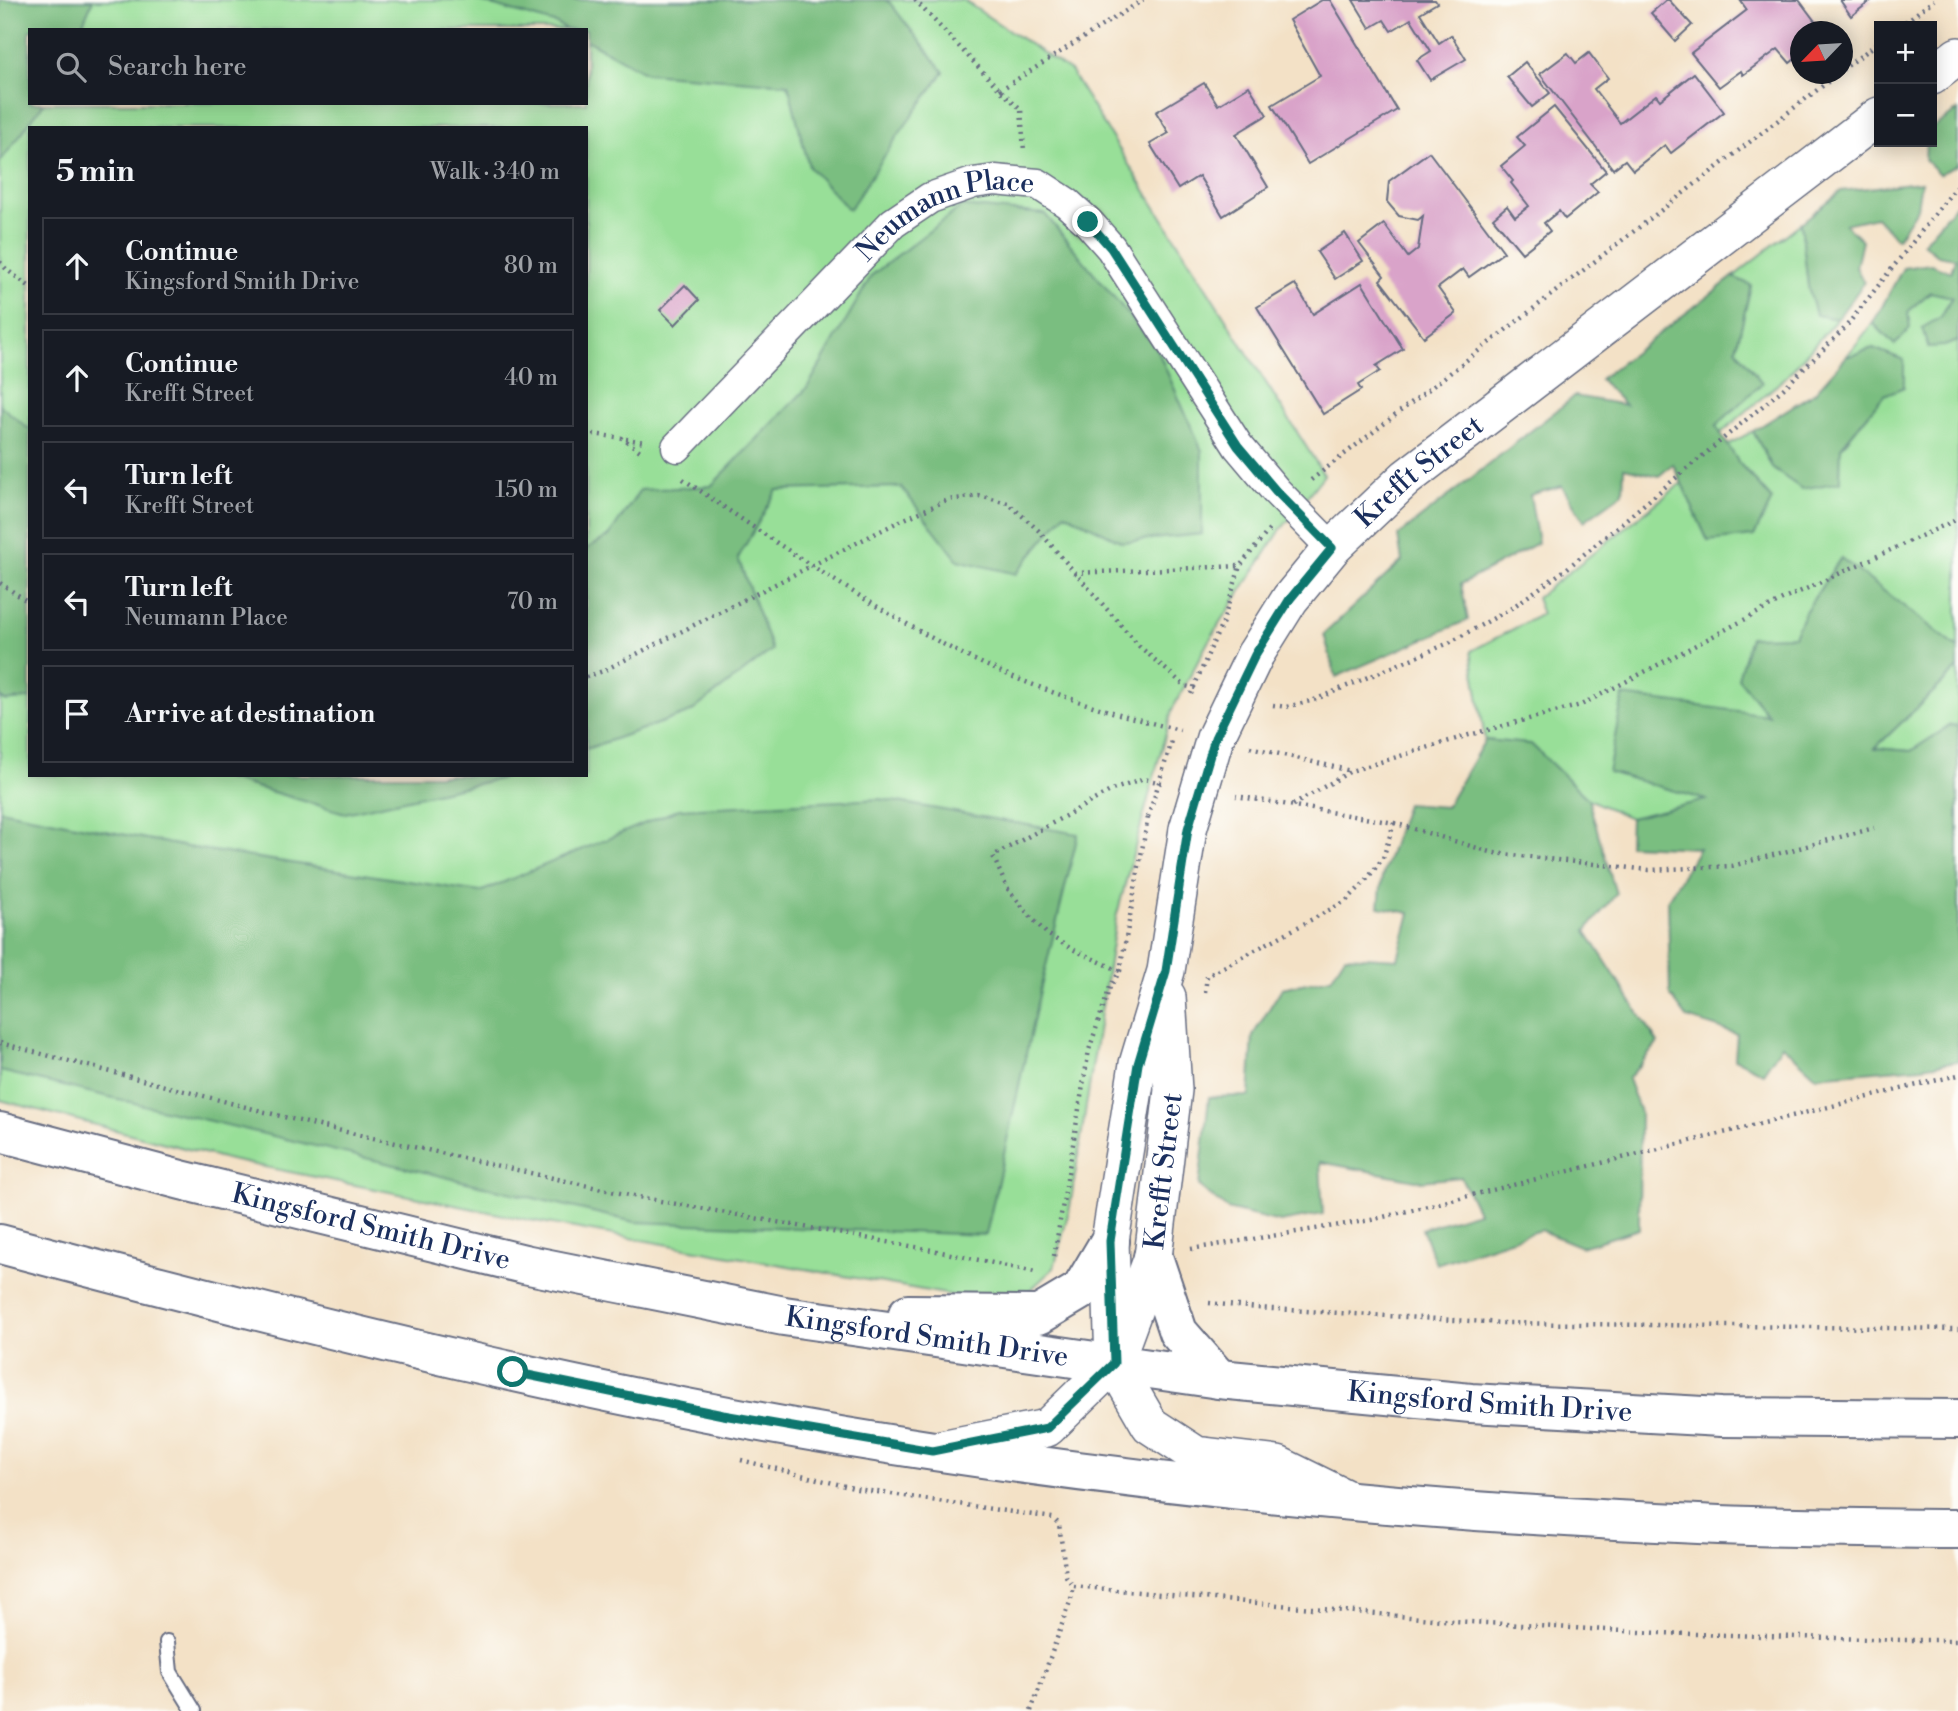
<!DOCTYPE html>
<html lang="en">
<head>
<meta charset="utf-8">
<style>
  body { margin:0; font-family:"Libre Bodoni",serif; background:#20242c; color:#f1f3f6 }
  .controls { position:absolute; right:21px; top:21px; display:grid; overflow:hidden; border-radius:0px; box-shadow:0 4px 18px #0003 }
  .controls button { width:63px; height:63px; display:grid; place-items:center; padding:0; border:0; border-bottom:2px solid #363941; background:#171b24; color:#f1f3f6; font:35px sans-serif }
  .compass { position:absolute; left:1790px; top:21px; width:63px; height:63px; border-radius:50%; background:#171b24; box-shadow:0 4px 18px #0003; rotate:245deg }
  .stop { position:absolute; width:21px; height:21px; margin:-16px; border:5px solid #0f766e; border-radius:50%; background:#fff }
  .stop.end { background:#0f766e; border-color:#fff; box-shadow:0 2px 7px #0008 }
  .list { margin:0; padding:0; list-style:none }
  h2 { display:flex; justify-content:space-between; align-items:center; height:91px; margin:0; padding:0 28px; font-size:30px }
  h2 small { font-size:23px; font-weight:400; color:#9ea1a6 }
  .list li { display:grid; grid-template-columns:46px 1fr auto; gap:21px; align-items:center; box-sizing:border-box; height:98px; margin:0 14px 14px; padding:0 14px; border:2px solid #363941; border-radius:0px }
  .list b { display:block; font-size:26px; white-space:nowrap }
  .list p { margin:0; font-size:23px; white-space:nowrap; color:#9ea1a6 }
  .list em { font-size:23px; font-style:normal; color:#9ea1a6 }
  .icon { flex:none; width:38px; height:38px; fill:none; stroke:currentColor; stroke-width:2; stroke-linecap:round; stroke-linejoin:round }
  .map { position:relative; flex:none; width:1958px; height:1711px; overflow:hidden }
  .search { position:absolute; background:#171b24; box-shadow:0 4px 18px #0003; left:28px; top:28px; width:560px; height:77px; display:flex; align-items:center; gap:18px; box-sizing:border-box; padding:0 24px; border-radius:0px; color:#9ea1a6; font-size:26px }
  .panel { position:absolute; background:#171b24; box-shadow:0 4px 18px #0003; left:28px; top:126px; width:560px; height:651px; border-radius:0px }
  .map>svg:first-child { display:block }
  .green { fill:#98df98; stroke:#5a877b; stroke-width:2; fill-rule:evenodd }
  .forest { fill:#7abe80; stroke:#4a766f; stroke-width:2 }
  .building { fill:#d9a3c9 }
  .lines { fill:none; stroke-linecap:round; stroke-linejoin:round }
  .service-casing { stroke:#676d82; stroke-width:18 }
  .minor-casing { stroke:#676d82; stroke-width:33 }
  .tertiary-casing { stroke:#676d82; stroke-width:40 }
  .primary-casing { stroke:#676d82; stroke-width:42 }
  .path { stroke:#676d82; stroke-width:4.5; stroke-dasharray:2 5; stroke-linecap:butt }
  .service { stroke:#fff; stroke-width:14 }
  .minor { stroke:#fff; stroke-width:30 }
  .tertiary { stroke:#fff; stroke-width:37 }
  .primary { stroke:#fff; stroke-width:38 }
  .tertiary-bridge-casing { stroke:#676d82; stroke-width:40; stroke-linecap:butt }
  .path-bridge { stroke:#676d82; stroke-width:4.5; stroke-dasharray:2 5; stroke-linecap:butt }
  .tertiary-bridge { stroke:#fff; stroke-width:37 }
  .route { stroke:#0f766e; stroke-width:9 }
  .labels { text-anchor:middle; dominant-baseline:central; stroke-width:5; stroke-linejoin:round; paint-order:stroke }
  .street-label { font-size:28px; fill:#1b2f5e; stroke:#fdfcf7 }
</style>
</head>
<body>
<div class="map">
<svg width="1958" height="1711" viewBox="0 0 1958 1711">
  <rect width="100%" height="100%" fill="#fdfcf7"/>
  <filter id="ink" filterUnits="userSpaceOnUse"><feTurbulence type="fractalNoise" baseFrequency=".0143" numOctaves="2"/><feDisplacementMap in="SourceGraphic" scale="14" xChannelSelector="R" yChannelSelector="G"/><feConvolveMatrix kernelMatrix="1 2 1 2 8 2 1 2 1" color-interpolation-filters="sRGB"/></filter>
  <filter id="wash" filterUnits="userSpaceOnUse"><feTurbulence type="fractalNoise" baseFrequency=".00686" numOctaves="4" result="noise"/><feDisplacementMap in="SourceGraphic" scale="28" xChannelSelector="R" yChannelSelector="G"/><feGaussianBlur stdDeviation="1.57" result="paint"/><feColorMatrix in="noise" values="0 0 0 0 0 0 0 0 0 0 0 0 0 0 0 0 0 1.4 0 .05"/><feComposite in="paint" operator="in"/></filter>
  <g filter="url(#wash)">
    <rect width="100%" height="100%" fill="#f3e1c6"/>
    <g class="green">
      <path d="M0,0H963L1070,71L1324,475L1280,531L1208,642L1172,710L1116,918L1070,1207L1054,1268L1026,1294L973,1299L524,1219L230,1160L0,1100ZM30,30H586V103H30ZM30,128H586V775H30Z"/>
      <polygon points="1801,223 1808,286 1816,314 1837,319 1787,376 1720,434 1715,426 1762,383 1736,349 1751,285 1733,277"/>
      <polygon points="1930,292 1952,296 1941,317 1944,346 1958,341 1958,648 1840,559 1805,612 1794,637 1768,715 1707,801 1630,818 1588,799 1531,745 1485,740 1471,651 1542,614 1536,598 1682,483 1708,541 1772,500 1739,463 1727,445 1753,431 1773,469 1841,448 1884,395 1873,348 1846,357 1873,323 1895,345 1907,312"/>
      <polygon points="1958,668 1958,726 1951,725 1911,751 1875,748"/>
    </g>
    <g class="forest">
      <polygon points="0,0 93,0 80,30 30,30 30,103 44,103 0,162"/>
      <polygon points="474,0 885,0 890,3 944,72 899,134 849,210 809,167 788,84 646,73 586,40 586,30 567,30 557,24"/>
      <polygon points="1958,110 1958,165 1939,174 1925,160 1926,142 1932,142 1932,128"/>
      <polygon points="1921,182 1917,208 1897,239 1876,217 1845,224 1862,240 1856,267 1864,283 1837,319 1816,315 1808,286 1801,223 1841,191"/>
      <polygon points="1958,202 1958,341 1944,346 1928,347 1922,328 1941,317 1952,297 1930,292 1908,312 1910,328 1895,345 1873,323 1903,268 1931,264 1951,272 1955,258 1937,255 1923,243"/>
      <polygon points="962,206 1045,214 1157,349 1202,451 1202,534 1122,542 1065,513 1016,574 958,560 901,487 777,490 738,558 772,650 691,712 586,749 586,549 609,536 640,490 711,486 807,388 872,275"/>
      <polygon points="1733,277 1751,285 1736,349 1762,383 1716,426 1739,463 1772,500 1754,536 1708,541 1673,464 1659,476 1624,468 1623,493 1584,521 1562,486 1530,495 1538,543 1461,584 1468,620 1336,677 1324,634 1402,561 1398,536 1575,396 1625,405 1600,379"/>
      <polygon points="1873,348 1904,360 1904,387 1884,395 1841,447 1840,482 1802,489 1773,469 1753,431 1815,392 1846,357"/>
      <polygon points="0,405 30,430 30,698 5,701 0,697"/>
      <polygon points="1841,558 1958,648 1958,668 1875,748 1911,751 1951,725 1958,726 1958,1061 1922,1067 1816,1076 1782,1045 1763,1073 1735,1059 1737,1034 1687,1018 1670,995 1668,899 1699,848 1629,845 1630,818 1706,800 1608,772 1623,696 1768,715 1738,678 1750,637 1794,636 1805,612"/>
      <polygon points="1485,740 1531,744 1588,799 1616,894 1586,931 1658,1043 1628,1079 1640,1112 1639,1229 1581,1247 1540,1230 1436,1264 1422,1229 1478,1212 1461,1177 1421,1181 1320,1162 1323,1214 1280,1222 1227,1209 1199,1186 1209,1097 1249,1096 1253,1035 1282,988 1331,978 1345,956 1398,959 1410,913 1379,907 1382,877 1406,804 1446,807"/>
      <polygon points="214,775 511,775 499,779 345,813"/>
      <polygon points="881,799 1078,834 1039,995 986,1235 634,1222 0,1071 0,810 187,847 480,892 679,809"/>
    </g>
    <g id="blocks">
      <g class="building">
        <polygon points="1322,0 1330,0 1397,110 1308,164 1272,105 1320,76 1289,20"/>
        <polygon points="1353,0 1435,0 1437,3 1420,13 1439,43 1451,35 1466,59 1430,80 1417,60 1431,51 1411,19 1391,31 1384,20 1370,28"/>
        <polygon points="1666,0 1669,0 1692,25 1675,41 1651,13"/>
        <polygon points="1740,0 1799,0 1823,32 1800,32 1800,55 1790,63 1778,49 1743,75 1741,71 1719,87 1691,53 1747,10"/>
        <polygon points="1840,0 1872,0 1851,16"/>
        <polygon points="1568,53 1576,63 1589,53 1608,78 1594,89 1620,123 1656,95 1660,100 1694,73 1724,112 1671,153 1665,145 1633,170 1625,160 1613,169 1540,74"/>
        <polygon points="1525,62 1550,93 1532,107 1507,77"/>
        <polygon points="1204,83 1218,105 1249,86 1267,115 1236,134 1268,187 1223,216 1199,176 1178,189 1150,144 1169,133 1156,112"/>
        <polygon points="1554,107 1606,171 1590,184 1598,192 1565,219 1559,211 1544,223 1550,231 1522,253 1493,218 1507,206 1515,217 1529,206 1511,183 1513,181 1501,166 1525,146 1517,137"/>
        <polygon points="1429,152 1504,252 1469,277 1463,269 1438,288 1456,313 1424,337 1380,280 1384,276 1359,243 1384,224 1408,257 1418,249 1423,216 1418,220 1399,216 1387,202 1389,181"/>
        <polygon points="1345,233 1363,261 1335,279 1317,252"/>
        <polygon points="1362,283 1403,349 1376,366 1380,371 1358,385 1361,390 1323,414 1257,307 1295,284 1313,314"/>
        <polygon points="685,285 699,300 675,325 660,310"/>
      </g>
    </g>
  </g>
  <g filter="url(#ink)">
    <use href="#blocks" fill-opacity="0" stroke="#676d82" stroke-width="2"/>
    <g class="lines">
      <g class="service-casing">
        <polyline id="service" points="167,1642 170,1672 194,1711"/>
      </g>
      <g class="minor-casing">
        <g id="minor">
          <path id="s1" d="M677,447L893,223L930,198L973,183L995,180L1038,184L1067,203L1088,222L1111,248L1238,446L1276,491L1332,548"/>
        </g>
      </g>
      <g class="tertiary-casing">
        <g id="tertiary">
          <polyline points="1932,76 1958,56"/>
          <path id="s2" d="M1255,655L1290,599L1332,548L1406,478L1879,116"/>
          <polyline points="1188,829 1166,971 1138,1064 1110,1241 1114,1363 1150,1425 1196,1455 1278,1465 1347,1499"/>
          <path id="s3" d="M941,1449L1047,1428L1114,1363L1153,1257L1173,1090L1167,997"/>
        </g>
      </g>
      <g class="primary-casing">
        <g id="primary">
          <path id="s4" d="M0,1132L181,1180L524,1264L784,1316L1219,1379L1471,1403L1721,1417L1958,1419"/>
          <path d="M0,1244C308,1326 619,1404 934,1451C1194,1490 1456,1514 1719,1525C1798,1528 1878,1528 1958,1529"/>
          <polyline points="1153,1257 1178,1332 1219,1379"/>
          <polyline points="908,1314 1039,1315 1081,1290 1110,1241"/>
        </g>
      </g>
      <g class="path">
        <polyline points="915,0 1000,90 1021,109 1024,151"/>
        <polyline points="1900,26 1934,0"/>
        <polyline points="1842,70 1879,42"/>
        <polyline points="1000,90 1143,0"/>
        <polyline points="0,262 7,270 30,287"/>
        <polyline points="586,433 622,438 643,453"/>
        <polyline points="626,439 645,442"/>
        <path d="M683,479C747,523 811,567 878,607C914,628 951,650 990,667C1051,694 1116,715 1180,730"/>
        <polyline points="1311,480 1838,74"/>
        <polyline points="1075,573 1240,566"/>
        <polyline points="0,583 30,603"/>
        <polyline points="1213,643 1223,622 1240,566 1269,530"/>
        <polyline points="586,677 603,671 900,521 947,500 979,496 1008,503 1038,530 1139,646 1185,686 1196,688"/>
        <polyline points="1273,705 1286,707 1314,700 1449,643 1510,609 1565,570 1783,389 1844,329 1958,185"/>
        <polyline points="1250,747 1351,771"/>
        <polyline points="1293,805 1351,771 1469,735 1581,705 1784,599 1958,519"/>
        <polyline points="1394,823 1494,853 1649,870 1732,866 1874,828"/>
        <polyline points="1120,971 1070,948 1047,934 1029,915 1007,888 993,856 1112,790 1144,779 1162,783"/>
        <polyline points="1205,992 1207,976 1346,901 1364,883 1383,858 1394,823 1236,796"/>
        <polyline points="0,1043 315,1125 638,1197 932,1250 1035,1272"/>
        <polyline points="1191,1249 1371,1220 1958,1075"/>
        <polyline points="1054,1256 1089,1050 1110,987 1120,971 1148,817"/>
        <polyline points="1209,1303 1257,1308 1503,1323 1958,1329"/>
        <polyline points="741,1460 857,1489 1053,1518 1059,1524 1066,1576 1073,1586"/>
        <polyline points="1031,1711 1071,1599 1073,1586 1453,1621 1658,1633 1904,1640 1958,1640"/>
      </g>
      <use href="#service" class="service"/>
      <use href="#minor" class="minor"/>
      <use href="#tertiary" class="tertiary"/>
      <use href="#primary" class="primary"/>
      <g class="tertiary-bridge-casing">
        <polyline id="tertiary-bridge" points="1188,829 1215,738 1255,655"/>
      </g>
      <g class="path-bridge">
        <polyline points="1191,694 1213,643"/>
        <polyline points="1148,817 1173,738"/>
      </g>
      <use href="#tertiary-bridge" class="tertiary-bridge"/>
    </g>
  </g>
  <g class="lines" filter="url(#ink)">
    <polyline class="route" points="513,1372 723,1415 932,1451 1047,1428 1114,1363 1110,1241 1138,1064 1166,971 1188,829 1215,738 1255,655 1290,599 1332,548 1276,491 1238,446 1111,248 1088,222"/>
  </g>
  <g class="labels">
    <g class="street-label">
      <text stroke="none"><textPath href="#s1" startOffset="364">Neumann Place</textPath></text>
      <text stroke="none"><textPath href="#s2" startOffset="248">Krefft Street</textPath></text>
      <text stroke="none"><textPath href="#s3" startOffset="401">Krefft Street</textPath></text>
      <text stroke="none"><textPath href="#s4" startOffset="383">Kingsford Smith Drive</textPath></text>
      <text stroke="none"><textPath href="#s4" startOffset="950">Kingsford Smith Drive</textPath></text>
      <text stroke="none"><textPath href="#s4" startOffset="1517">Kingsford Smith Drive</textPath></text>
    </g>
  </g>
</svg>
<div class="controls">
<button>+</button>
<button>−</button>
</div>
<svg class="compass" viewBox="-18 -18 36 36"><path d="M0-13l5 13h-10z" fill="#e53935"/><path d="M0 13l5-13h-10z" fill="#9ea1a6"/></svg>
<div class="stop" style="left:513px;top:1372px"></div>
<div class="stop end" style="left:1088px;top:222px"></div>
<div class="search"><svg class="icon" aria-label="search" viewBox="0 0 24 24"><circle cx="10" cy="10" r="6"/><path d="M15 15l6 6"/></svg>Search here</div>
<section class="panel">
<h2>5 min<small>Walk · 340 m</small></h2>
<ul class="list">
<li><svg class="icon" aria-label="ahead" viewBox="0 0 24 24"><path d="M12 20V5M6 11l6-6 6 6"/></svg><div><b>Continue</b><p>Kingsford Smith Drive</p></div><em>80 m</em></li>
<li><svg class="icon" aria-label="ahead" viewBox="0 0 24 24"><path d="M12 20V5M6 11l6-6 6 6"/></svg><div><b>Continue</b><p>Krefft Street</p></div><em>40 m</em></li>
<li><svg class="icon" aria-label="left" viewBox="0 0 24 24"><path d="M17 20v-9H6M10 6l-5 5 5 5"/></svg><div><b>Turn left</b><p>Krefft Street</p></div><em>150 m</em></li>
<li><svg class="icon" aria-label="left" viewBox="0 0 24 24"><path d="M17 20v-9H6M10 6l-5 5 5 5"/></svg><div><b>Turn left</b><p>Neumann Place</p></div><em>70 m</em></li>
<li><svg class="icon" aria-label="arrive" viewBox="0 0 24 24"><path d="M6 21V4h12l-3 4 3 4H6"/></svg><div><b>Arrive at destination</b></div></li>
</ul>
</section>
</div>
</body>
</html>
